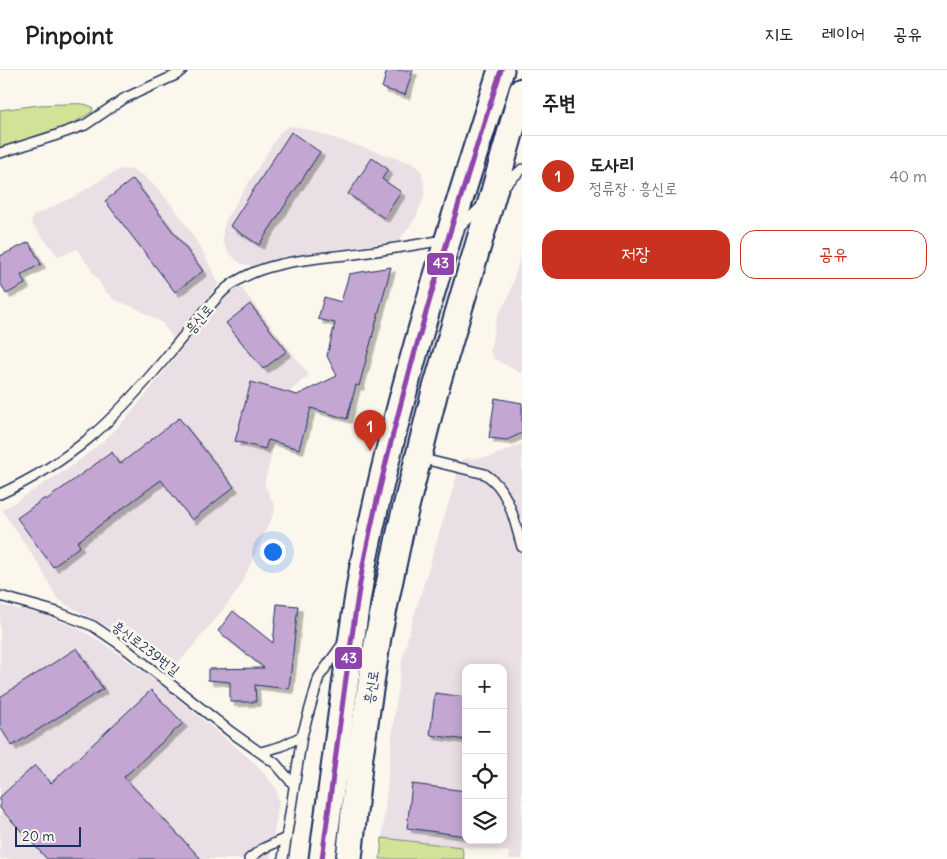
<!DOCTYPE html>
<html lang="ko">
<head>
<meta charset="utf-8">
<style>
  body { margin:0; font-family:Delius,"Poor Story",sans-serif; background:#f6f6f6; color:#222 }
  .controls { position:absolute; right:15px; bottom:15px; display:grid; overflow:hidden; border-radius:10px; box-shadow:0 2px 12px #0003 }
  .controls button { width:45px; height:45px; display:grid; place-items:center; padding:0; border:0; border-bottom:1px solid #e0e0e0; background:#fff; color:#222; font:25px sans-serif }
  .scale { position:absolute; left:15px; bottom:12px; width:66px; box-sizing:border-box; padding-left:5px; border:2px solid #1b2f5e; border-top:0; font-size:14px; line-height:18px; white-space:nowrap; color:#1b2f5e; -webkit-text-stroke:4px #fbf7ec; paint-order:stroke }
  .you { position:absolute; left:272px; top:481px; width:18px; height:18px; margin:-12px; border:4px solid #fff; border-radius:50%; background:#1a73e8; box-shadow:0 0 0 8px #1a73e833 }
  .badge { display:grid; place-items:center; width:32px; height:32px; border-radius:50%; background:#c8321e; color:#fff; font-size:16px; font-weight:700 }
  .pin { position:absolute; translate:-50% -41px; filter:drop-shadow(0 1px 2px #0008) }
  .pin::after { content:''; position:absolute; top:26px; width:18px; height:15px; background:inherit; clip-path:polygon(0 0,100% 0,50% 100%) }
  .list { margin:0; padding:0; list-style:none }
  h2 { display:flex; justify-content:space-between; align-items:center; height:65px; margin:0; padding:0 20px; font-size:21px }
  h2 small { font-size:16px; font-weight:400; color:#767676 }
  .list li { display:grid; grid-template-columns:32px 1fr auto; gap:15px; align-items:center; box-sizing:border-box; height:80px; padding:0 20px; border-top:1px solid #e0e0e0 }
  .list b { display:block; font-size:19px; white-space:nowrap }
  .list p { margin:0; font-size:16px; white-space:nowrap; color:#767676 }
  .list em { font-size:16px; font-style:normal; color:#767676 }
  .actions { display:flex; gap:10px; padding:15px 20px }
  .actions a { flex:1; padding:11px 0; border:1px solid #c8321e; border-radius:15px; text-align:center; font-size:18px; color:#c8321e }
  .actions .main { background:#c8321e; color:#fff }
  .icon { flex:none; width:28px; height:28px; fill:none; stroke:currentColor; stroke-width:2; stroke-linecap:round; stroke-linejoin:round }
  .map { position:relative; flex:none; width:522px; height:789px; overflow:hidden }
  header { display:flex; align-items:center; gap:30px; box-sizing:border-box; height:70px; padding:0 25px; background:#fff; border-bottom:1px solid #e0e0e0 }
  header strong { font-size:24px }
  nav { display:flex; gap:28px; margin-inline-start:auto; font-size:18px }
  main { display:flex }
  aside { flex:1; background:#fff }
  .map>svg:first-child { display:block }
  .built { fill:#eadfe4; fill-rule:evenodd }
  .green { fill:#d2e397; stroke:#76897a }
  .building { fill:#c4a6d2; stroke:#1b2f5e; filter:url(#shadow) }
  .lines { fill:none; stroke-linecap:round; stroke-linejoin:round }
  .lane-casing { stroke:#1b2f5e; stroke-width:12 }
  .secondary-casing { stroke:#1b2f5e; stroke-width:29 }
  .lane { stroke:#fbf7ec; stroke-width:9 }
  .secondary { stroke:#fbf7ec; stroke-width:25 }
  .bus-1-casing { stroke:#fbf7ec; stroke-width:9 }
  .bus-1 { stroke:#8e44ad; stroke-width:5 }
  .labels { text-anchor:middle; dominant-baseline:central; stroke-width:5; stroke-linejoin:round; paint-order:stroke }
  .street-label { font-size:14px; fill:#1b2f5e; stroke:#fbf7ec }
  .line-badge { stroke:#fbf7ec; stroke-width:2 }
  .badge-label { font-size:14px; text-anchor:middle; font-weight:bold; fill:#fff }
</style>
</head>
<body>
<header>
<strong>Pinpoint</strong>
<nav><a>지도</a><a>레이어</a><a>공유</a></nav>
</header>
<main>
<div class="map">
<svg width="522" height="789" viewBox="0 0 522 789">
  <defs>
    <filter id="shadow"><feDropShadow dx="4.5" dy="4.5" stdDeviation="0" flood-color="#0004"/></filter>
  </defs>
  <rect width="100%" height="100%" fill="#fbf7ec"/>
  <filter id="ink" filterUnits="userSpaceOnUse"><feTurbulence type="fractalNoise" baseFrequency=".02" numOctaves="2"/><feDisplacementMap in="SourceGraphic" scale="10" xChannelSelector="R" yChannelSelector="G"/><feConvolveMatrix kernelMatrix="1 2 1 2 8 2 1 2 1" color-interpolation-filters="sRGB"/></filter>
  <g filter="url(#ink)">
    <g class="built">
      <polygon points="290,56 299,57 412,93 421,101 424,114 424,127 416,147 399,171 285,186 252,196 240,193 229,183 223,173 223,160 227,147 281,61"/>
      <polygon points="121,99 132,100 143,105 160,121 181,147 203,182 219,214 173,268 162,253 136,238 115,230 106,222 77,179 59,187 31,153 33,146 75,126 109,105"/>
      <polygon points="522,180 522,304 493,288 490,281 497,247 509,226"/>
      <polygon points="240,216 309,305 288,323 264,414 274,434 275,441 243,510 237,522 213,552 181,590 169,598 164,596 119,563 65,534 57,528 39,495 2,440 69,398 100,374 115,360 131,343 210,244 230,222"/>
      <path d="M522,374V789H509V782L382,768L394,647L402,591L409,562L462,389L490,387ZM466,598H503V770H466Z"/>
      <polygon points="0,535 45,545 79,559 102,572 164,617 256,694 276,718 279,732 270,789 0,789"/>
    </g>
    <g class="green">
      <path d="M65,34C74,34 86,32 93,38L92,42L72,54L0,78V40L39,35Z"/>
      <polygon points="382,768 462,777 464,789 380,789"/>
    </g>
    <g class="building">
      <polygon points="387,0 413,0 405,25 382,18"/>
      <polygon points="291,62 320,82 259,175 230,156"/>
      <polygon points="372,88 388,99 382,109 401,122 384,148 348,124"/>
      <polygon points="133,109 203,201 175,222 105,131"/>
      <polygon points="29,172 41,194 21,205 25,214 6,224 0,212 0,186"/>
      <polygon points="391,197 359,316 356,315 347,349 311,338 299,379 268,370 265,379 235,371 251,312 297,325 337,306 327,286 335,253 318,249 324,227 341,232 349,204"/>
      <polygon points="250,234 287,281 263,299 226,253"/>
      <polygon points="495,328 522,333 522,363 507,370 489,368"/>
      <polygon points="179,348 234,417 192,450 161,410 77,472 80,476 53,497 17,448 45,428 46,430 112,382 120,394"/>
      <polygon points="277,534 298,536 289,619 255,615 256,632 230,632 230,612 208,610 208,599 264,598 218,561 233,541 273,573"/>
      <polygon points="77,578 103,619 12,676 0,657 0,627"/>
      <polygon points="151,620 183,653 124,707 201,789 47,789 0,738 0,727 35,695 51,713"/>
      <polygon points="435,623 466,627 466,670 430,665"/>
      <polygon points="412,714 466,721 466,766 407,758"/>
    </g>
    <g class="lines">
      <g class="lane-casing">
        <g id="lane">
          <polyline points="0,83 54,66 85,55 125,28 176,5 182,0"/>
          <polyline points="502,118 522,99"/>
          <polyline points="458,159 483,135"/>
          <path d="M419,388L485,404C510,420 514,451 522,477"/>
          <path d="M0,424C72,391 113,351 163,291C176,275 190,258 204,242C212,234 219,224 228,217C261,191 314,189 354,184C385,180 415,175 444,170"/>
          <polyline points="0,526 57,542 93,556 121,575 231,662 275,693 294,715"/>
          <polyline points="261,682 282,676 302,666"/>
          <polyline points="249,789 262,779 286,768"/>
          <polyline points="283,789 302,666 319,607 344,572"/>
        </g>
      </g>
      <g class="secondary-casing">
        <g id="secondary">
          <path d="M322,789C329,734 337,679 344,623C350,579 356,534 364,490C398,324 449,162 501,0"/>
          <polyline points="349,789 360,686 378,567 402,453 435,321 493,125 522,21"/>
        </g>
      </g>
      <use href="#lane" class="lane"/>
      <use href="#secondary" class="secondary"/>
      <g class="bus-1-casing">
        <path id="bus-1" d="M322,789C329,734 337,679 344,623C350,579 356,534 364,490C398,324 449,162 501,0"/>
      </g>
      <use href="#bus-1" class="bus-1"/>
    </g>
  </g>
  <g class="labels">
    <g class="street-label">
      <text transform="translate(199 249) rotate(-49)">흥신로</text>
      <text transform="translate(146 578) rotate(37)">흥신로239번길</text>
      <text transform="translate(371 617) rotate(-81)">흥신로</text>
    </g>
  </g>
  <g class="line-badge">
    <rect x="426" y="182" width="29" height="24" rx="5" fill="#8e44ad"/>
    <rect x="334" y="576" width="29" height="24" rx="5" fill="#8e44ad"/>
  </g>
  <g class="badge-label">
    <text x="441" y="198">43</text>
    <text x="349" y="593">43</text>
  </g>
</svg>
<div class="controls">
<button>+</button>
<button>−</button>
<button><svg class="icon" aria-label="locate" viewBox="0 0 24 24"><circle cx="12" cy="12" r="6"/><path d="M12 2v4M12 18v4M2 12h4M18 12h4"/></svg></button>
<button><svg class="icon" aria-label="layers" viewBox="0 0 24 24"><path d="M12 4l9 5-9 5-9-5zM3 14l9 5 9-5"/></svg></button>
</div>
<div class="scale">20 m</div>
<div class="you"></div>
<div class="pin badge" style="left:370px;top:381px">1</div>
</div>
<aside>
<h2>주변<small></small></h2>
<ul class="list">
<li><span class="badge">1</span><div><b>도사리</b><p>정류장 · 흥신로</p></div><em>40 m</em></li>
</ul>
<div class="actions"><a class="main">저장</a><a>공유</a></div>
</aside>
</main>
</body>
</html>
